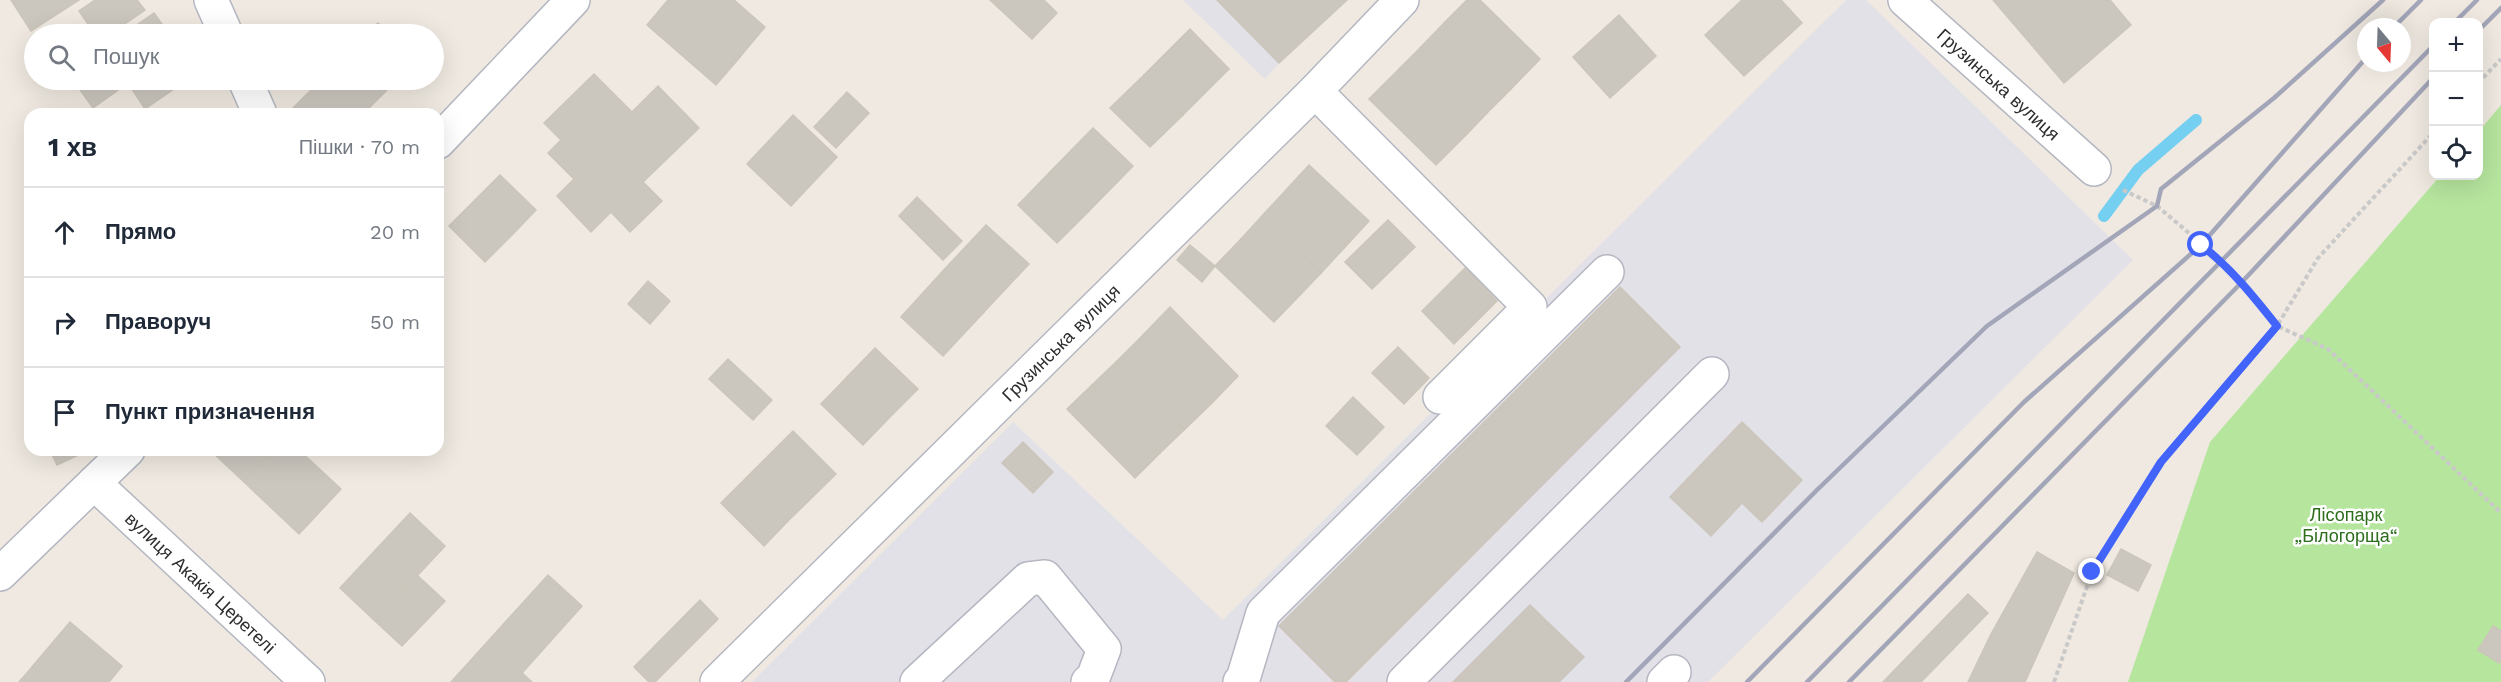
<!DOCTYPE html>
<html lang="uk">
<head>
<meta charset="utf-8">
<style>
  body { margin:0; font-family:"Work Sans",sans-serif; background:#f2f2f3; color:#1f2937 }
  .controls { position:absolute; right:18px; top:18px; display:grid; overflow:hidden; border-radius:12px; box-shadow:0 6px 24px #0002 }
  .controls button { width:54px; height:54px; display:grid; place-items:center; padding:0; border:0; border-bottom:2px solid #e0e1e3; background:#fff; color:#1f2937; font:30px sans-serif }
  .compass { position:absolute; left:2357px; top:18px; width:54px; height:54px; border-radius:50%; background:#fff; box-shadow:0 6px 24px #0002; rotate:161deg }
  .stop { position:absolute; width:18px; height:18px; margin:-14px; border:4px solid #4264fb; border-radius:50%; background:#fff }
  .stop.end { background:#4264fb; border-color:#fff; box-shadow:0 2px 6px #0008 }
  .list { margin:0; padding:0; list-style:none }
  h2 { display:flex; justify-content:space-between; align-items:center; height:78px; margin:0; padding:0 24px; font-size:26px }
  h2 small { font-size:20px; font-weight:400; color:#747a83 }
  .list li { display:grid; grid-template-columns:39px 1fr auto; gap:18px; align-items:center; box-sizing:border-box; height:90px; padding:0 24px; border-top:2px solid #e0e1e3 }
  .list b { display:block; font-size:22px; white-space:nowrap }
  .list em { font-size:20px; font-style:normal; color:#747a83 }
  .icon { flex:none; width:33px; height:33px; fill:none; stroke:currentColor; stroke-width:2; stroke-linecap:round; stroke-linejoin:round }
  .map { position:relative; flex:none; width:2501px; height:682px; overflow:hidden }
  .search { position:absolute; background:#fff; box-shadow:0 6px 24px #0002; left:24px; top:24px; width:420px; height:66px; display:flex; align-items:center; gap:15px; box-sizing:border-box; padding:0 21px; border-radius:33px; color:#747a83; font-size:22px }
  .panel { position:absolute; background:#fff; box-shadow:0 6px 24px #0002; left:24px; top:108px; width:420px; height:348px; border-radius:18px }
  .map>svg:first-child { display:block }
  .industrial { fill:#e3e1e8 }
  .green { fill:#b6e59e }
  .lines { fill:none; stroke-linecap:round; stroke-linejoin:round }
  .stream { stroke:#75cff0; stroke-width:12 }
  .building { fill:#cbc7bf; stroke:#cbc5ba; stroke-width:1.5 }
  .minor-casing { stroke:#b4b7c1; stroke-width:36 }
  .path { stroke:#c9c9c9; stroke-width:4; stroke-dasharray:4.5 3; stroke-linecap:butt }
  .minor { stroke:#fff; stroke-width:33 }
  .rail { stroke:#a3a6b8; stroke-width:4.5 }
  .route { stroke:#4264fb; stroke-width:8 }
  .labels { text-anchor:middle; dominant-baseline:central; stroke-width:5; stroke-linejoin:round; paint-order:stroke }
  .street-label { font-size:18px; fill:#2e2e2e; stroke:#fff }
  .park-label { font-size:18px; fill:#2c6e1b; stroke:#fff }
</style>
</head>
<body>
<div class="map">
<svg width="2501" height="682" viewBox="0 0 2501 682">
  <rect width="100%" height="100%" fill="#efe9e1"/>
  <g class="industrial">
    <polygon points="1183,0 1347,0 1279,63 1265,79"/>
    <polygon points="1846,0 1866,0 2133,260 1708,682 752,682 1013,422 1223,620"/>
  </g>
  <polygon class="green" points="2501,105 2501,682 2128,682 2210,442 2440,176 2478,176 2479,131"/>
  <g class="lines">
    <polyline class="stream" points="2104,216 2138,170 2196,120"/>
  </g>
  <g class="building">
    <polygon points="11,0 79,0 31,31"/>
    <polygon points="95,0 137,0 145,10 110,34 95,34 79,11"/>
    <polygon points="668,0 673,0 740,57 716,85 647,25"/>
    <polygon points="673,0 734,0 765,27 740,57"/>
    <polygon points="990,0 1044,0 1057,13 1032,39"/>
    <polygon points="1217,0 1347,0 1279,63"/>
    <polygon points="1467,0 1480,0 1540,59 1511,89 1444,23"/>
    <polygon points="1742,0 1781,0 1802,23 1744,76 1705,35"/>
    <polygon points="1993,0 2110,0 2131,25 2064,83"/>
    <polygon points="154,13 169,34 124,34"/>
    <polygon points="1619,15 1656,56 1610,98 1573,57"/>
    <polygon points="378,23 390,34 366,34"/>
    <polygon points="1444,23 1511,89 1487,113 1420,48"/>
    <polygon points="1190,29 1229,69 1183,115 1144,75"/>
    <polygon points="1420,48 1487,113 1467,134 1400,68"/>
    <polygon points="1400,68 1467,134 1436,165 1369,99"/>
    <polygon points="594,74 632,112 658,86 699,128 643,182 662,201 630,232 611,212 591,232 557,196 574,179 548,153 561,140 544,123"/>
    <polygon points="1144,75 1183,115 1150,147 1110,108"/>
    <polygon points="73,80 187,80 145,109 128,83 93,108"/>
    <polygon points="321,80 397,80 363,114 287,114"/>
    <polygon points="847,92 869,113 836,148 814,127"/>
    <polygon points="793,115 837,157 791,206 747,164"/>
    <polygon points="1093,128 1133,166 1089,211 1049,173"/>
    <polygon points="1309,165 1369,221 1346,246 1286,190"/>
    <polygon points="1049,173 1089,211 1057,243 1018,205"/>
    <polygon points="500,175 536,210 512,235 475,200"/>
    <polygon points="1286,190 1346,246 1321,273 1261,217"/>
    <polygon points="917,197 962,241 943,260 899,216"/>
    <polygon points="475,200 512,235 485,262 449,226"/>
    <polygon points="1261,217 1321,273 1301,294 1241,239"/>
    <polygon points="1388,220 1415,247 1372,289 1345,262"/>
    <polygon points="986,225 1029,264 984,312 941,273"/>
    <polygon points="1241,239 1301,294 1274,322 1215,266"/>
    <polygon points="1190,245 1215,266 1202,282 1177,260"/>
    <polygon points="1465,268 1497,301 1454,344 1422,311"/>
    <polygon points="941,273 984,312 943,356 901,317"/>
    <polygon points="648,281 670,301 650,324 628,304"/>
    <polygon points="1620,287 1680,347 1346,682 1335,682 1279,626"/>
    <polygon points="1170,307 1238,376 1212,403 1144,334"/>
    <polygon points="1144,334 1212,403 1184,430 1116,362"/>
    <polygon points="1398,347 1429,378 1404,404 1372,373"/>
    <polygon points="875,348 918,389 889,418 847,377"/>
    <polygon points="728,359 772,400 753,420 709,379"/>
    <polygon points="1116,362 1184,430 1160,453 1092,385"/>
    <polygon points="847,377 889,418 863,445 821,404"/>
    <polygon points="1092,385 1160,453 1135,478 1067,409"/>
    <polygon points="1353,397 1384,427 1357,455 1326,426"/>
    <polygon points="1742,422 1802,480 1762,522 1742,503 1711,536 1670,497"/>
    <polygon points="793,431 836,474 788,521 746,478"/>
    <polygon points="1023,442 1053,472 1033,493 1002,463"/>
    <polygon points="50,450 81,450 83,453 57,465"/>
    <polygon points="210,450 274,450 244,482"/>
    <polygon points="274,450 299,450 341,489 299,534 244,482"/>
    <polygon points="746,478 788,521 764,546 721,503"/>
    <polygon points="410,513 445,546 375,621 340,588"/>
    <polygon points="2121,549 2151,565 2138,591 2107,575"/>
    <polygon points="2037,552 2074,573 2025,682 1968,682 1991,634"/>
    <polygon points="548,575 582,606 514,682 451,682"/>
    <polygon points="418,576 445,601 402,646 375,621"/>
    <polygon points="1968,594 1988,613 1921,682 1883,682"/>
    <polygon points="700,600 718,619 655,682 649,682 634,667"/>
    <polygon points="1530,605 1584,657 1559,682 1453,682"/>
    <polygon points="70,622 122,666 109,682 50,682 32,667"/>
    <polygon points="2493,626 2501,631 2501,660 2499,663 2478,650"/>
    <polygon points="32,667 50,682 19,682"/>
    <polygon points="522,673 532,682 514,682"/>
  </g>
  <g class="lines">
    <g class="minor-casing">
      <g id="minor">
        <polyline points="211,0 226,34"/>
        <path id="s1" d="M1905,0L2094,169"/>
        <polyline points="245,80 260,114"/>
        <polyline points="1315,91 1530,307 1440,397"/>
        <polyline points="438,142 573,0"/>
        <path id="s2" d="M94,483L308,682"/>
        <polyline points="0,574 128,450"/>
        <path id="s3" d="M717,682L1315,91L1402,0"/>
        <polyline points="917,682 1028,579 1045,577 1104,649 1093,678 1088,682"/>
        <polyline points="1240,682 1243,679 1263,613 1607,272"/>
        <polyline points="1404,682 1712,374"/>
        <polyline points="1664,682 1674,672"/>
      </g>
    </g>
    <g class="path">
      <polyline points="2478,83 2501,59"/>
      <polyline points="2123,190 2157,206 2222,261 2242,282 2277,326 2328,349 2501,513"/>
      <polyline points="2054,682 2092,572 2161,462 2277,326 2318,258 2434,132"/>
    </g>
    <use href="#minor" class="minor"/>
    <g class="rail">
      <polyline points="2455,22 2477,0"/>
      <polyline points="2394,27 2421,0"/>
      <polyline points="2478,31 2501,8"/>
      <polyline points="1626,682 1817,490 1987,326 2157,206 2161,189 2274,98 2383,0"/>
      <polyline points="1747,682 2024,402 2201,245 2366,58"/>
      <polyline points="1807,682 2434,45"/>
      <polyline points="1849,682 2242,282 2434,77"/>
    </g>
  </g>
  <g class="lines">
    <path class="route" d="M2092,572L2161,462L2277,326C2254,297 2231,268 2201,245"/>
  </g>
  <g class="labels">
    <g class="street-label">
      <text stroke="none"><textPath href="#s1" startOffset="126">Грузинська вулиця</textPath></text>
      <text stroke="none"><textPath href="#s3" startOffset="483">Грузинська вулиця</textPath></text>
      <text stroke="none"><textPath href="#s2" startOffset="146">вулиця Акакія Церетелі</textPath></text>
    </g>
    <g class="park-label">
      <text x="2346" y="514">Лісопарк<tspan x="2346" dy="21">„Білогорща“</tspan></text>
    </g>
  </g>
</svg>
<div class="controls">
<button>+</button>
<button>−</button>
<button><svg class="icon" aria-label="locate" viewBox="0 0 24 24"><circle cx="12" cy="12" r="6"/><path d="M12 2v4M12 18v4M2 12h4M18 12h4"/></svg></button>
</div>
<svg class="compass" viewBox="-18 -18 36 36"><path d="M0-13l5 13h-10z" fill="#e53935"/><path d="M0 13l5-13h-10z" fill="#747a83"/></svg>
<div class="stop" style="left:2201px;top:245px"></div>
<div class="stop end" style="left:2092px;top:572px"></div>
<div class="search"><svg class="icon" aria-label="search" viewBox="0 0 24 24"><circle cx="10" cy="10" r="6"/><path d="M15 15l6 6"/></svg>Пошук</div>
<section class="panel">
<h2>1 хв<small>Пішки · 70 m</small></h2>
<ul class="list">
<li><svg class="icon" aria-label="ahead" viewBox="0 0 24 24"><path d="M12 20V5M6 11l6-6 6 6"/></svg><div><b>Прямо</b></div><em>20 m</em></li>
<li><svg class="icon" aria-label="right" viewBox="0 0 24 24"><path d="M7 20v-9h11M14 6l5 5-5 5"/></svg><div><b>Праворуч</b></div><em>50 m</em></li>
<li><svg class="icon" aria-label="arrive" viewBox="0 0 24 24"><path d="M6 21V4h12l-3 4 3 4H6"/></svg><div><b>Пункт призначення</b></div></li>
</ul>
</section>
</div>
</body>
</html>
